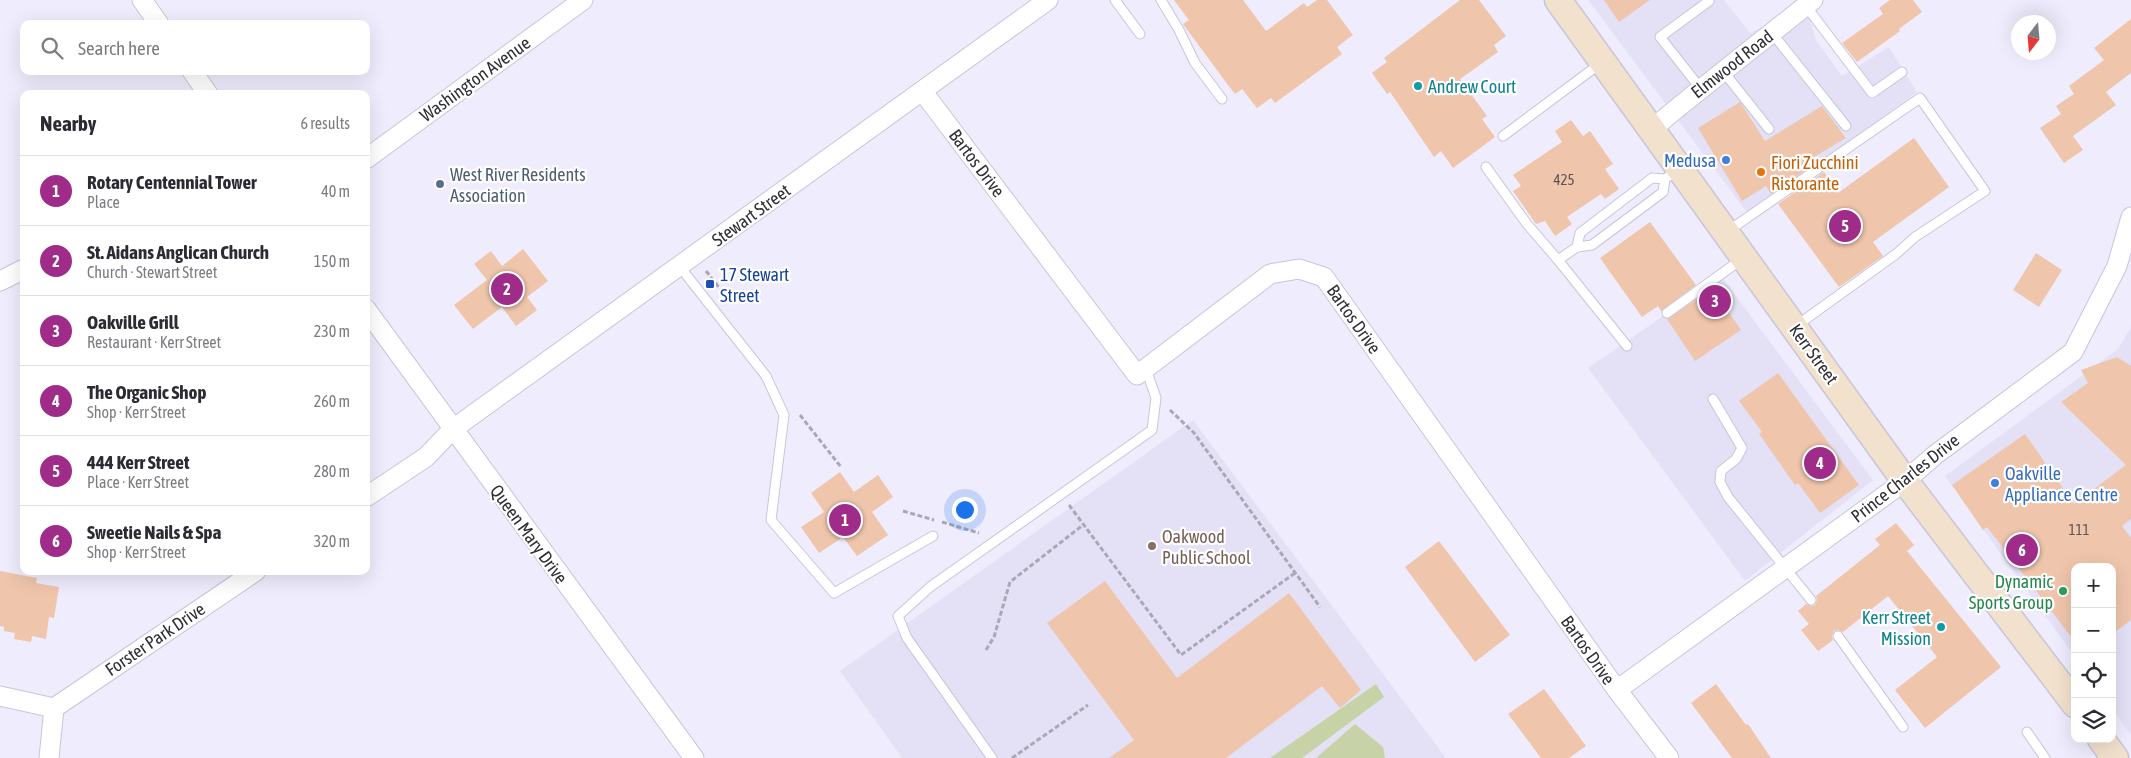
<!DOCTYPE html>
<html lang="en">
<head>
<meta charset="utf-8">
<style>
  body { margin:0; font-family:"Asap Condensed",sans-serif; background:#f2f2f3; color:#2b2b33 }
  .controls { position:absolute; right:15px; bottom:15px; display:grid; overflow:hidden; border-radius:10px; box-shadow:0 5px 20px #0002 }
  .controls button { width:45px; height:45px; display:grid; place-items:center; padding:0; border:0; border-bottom:1px solid #e1e1e2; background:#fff; color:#2b2b33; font:25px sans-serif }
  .compass { position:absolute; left:2011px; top:15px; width:45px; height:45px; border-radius:50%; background:#fff; box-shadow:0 5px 20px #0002; rotate:196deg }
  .you { position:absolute; left:964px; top:509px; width:18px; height:18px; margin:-12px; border:4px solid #fff; border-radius:50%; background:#1a73e8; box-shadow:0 0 0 8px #1a73e833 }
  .badge { display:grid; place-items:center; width:32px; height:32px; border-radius:50%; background:#9f2c89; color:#fff; font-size:16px; font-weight:700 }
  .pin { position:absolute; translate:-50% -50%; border:2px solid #fff; box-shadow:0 1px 5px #0006 }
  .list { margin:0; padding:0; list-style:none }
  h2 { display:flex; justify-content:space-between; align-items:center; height:65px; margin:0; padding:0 20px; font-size:21px }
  h2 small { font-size:16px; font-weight:400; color:#7c7c81 }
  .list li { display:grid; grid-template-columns:32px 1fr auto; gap:15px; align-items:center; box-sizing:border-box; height:70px; padding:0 20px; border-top:1px solid #e1e1e2 }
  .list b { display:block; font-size:19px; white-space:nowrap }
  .list p { margin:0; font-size:16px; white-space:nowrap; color:#7c7c81 }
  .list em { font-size:16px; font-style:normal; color:#7c7c81 }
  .icon { flex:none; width:28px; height:28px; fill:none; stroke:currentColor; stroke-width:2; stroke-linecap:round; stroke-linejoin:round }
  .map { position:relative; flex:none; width:2131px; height:758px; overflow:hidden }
  .search { position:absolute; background:#fff; box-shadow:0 5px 20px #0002; left:20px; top:20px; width:350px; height:55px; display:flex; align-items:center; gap:12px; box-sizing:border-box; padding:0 18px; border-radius:10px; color:#7c7c81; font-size:19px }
  .panel { position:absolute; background:#fff; box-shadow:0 5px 20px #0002; left:20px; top:90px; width:350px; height:485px; border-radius:10px }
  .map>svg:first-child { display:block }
  .built { fill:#e4e1f7 }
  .green { fill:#c8d2a7 }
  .building { fill:#efc5ac }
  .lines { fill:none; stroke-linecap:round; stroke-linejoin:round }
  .lane-casing { stroke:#c8c5d9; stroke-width:11 }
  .street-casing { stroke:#c8c5d9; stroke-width:21 }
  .secondary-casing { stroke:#c8c5d9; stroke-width:29 }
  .path { stroke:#aaa8b5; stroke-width:3; stroke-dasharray:5 2.5; stroke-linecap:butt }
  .lane { stroke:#fff; stroke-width:9 }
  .street { stroke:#fff; stroke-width:19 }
  .secondary { stroke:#f2e1cd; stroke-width:26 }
  .culture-dot { fill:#0f9aa8; stroke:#fff; stroke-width:2 }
  .shop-dot { fill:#3f7fe0; stroke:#fff; stroke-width:2 }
  .food-dot { fill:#e8710a; stroke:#fff; stroke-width:2 }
  .service-dot { fill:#5c6f8a; stroke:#fff; stroke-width:2 }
  .transit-dot { fill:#1a4fb4; stroke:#fff; stroke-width:2 }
  .education-dot { fill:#8d6e63; stroke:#fff; stroke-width:2 }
  .leisure-dot { fill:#2e9e5b; stroke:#fff; stroke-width:2 }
  .labels { text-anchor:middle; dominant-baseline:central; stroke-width:4.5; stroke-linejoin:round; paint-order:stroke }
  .number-label { font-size:15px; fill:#5f5453 }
  .street-label { font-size:18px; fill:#2f2e35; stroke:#fff }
  .culture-label { font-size:18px; fill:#0d838f; stroke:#fff; text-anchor:start }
  .shop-label { font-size:18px; fill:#366cbe; stroke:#fff; text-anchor:end }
  .food-label { font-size:18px; fill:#c56008; stroke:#fff; text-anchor:start }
  .service-label { font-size:18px; fill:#4e5e75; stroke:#fff; text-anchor:start }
  .transit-label { font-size:18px; fill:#164399; stroke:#fff; text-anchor:start }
  .education-label { font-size:18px; fill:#785e54; stroke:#fff; text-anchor:start }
  .leisure-label { font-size:18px; fill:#27864d; stroke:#fff; text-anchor:end }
</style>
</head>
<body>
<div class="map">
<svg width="2131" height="758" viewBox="0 0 2131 758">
  <rect width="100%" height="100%" fill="#efedfd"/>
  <g class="built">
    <polygon points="1588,0 1724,0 1750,33 1806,6 1816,40 1842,76 1889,47 1917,92 1749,215"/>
    <polygon points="1721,276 1873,480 1745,581 1588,368"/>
    <polygon points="2131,327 2131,735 2112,709 2112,567 2075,567 2075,657 1945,476 2118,349"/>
    <polygon points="1193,420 1446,758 902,758 840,671"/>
  </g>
  <g class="green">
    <polygon points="1376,684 1384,697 1302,758 1270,758"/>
    <polygon points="1355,724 1383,747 1385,758 1316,758"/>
  </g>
  <g class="building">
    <polygon points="1174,0 1243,0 1266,31 1304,3 1307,7 1317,0 1327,0 1353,35 1337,47 1342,54 1275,103 1271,98 1257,108 1242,89 1235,94 1225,81 1183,24 1189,20"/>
    <polygon points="1460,0 1479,0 1506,36 1494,45 1498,52 1460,79 1487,116 1482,119 1495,137 1453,168 1441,151 1434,157 1390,92 1387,94 1372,73 1387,62 1384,58"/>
    <polygon points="1604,0 1650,0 1619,22"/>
    <polygon points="1890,0 1913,0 1922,12 1899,29 1900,31 1857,62 1842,43 1883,14 1879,8"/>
    <polygon points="2131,19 2131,73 2106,92 2116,105 2073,136 2083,150 2064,163 2040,128 2061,114 2056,106 2074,94 2069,86 2104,60 2094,48"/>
    <polygon points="1740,102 1765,141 1822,106 1846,138 1814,157 1817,162 1771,194 1766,186 1742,201 1698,128"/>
    <polygon points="1571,120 1583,136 1590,131 1613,164 1605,169 1619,189 1605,199 1601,194 1567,217 1572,224 1555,236 1545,221 1536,224 1513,191 1521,186 1513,175 1562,142 1555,131"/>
    <polygon points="1914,138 1949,187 1873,242 1883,256 1839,287 1778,204 1824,172 1838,193"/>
    <polygon points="1650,222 1696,285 1661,311 1658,306 1642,317 1600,258"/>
    <polygon points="523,249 548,281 527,297 537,310 516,326 502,307 473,329 454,305 487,280 474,264 491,251 502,266"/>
    <polygon points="2036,253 2062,270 2039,307 2013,290"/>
    <polygon points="1714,291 1741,330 1695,361 1667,319 1703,295 1705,297"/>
    <polygon points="2117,357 2131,366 2131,519 2122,526 2131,538 2131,620 2112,634 2112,567 2075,567 2075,642 1987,527 1983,530 1952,485 2025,434 2074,504 2126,465 2061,402 2088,383 2081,370"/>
    <polygon points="1778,373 1859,485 1820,513 1798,483 1795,485 1759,434 1762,432 1739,401"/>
    <polygon points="840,472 854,492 878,475 893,497 872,512 888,535 857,556 843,537 819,553 801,527 824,512 811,493"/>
    <polygon points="1896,523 1914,545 1907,551 2001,667 1925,728 1895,690 1937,657 1888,596 1843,632 1838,630 1834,631 1832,636 1833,640 1818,651 1801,630 1809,624 1798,611 1806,604 1811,606 1815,605 1817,600 1816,596 1880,545 1875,539"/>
    <polygon points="1439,541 1510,635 1475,662 1405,567"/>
    <polygon points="0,571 37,578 36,583 59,587 54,618 49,617 46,639 32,636 31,642 14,639 15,633 4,631 4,627 0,626"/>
    <polygon points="1105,581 1177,678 1289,593 1361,690 1340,708 1322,686 1226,758 1109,758 1134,740 1047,623"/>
    <polygon points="1716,684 1746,725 1748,724 1771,758 1732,758 1691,703"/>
    <polygon points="1544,689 1586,746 1569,758 1541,758 1508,714"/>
  </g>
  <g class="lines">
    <g class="lane-casing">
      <g id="lane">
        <polyline points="1115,0 1140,34"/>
        <polyline points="1161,0 1179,30 1195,63 1222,99"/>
        <polyline points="1806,6 1872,93 1902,72"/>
        <polyline points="1772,33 1846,126"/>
        <polyline points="1723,71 1769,129"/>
        <polyline points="1701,89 1660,37 1709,1"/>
        <polyline points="1503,136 1601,63"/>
        <polyline points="1486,167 1527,224 1558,260"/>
        <polyline points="1665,179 1663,192 1592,245 1577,247 1580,233 1652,178 1665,179 1677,170"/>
        <polyline points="1728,231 1920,98 1985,191 1915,237 1896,254 1796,326"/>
        <polyline points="1577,247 1558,260 1627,346"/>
        <polyline points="680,267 766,376 784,415 771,520 834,593 933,536"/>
        <polyline points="1667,313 1742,259"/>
        <polyline points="1713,399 1742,448 1736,459 1721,471 1720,482 1728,497 1811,600"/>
        <polyline points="1838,636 1903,727"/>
        <polyline points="2027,732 2045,758"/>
        <polyline points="992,758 907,638 898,616 930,587 1152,430 1156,398 1146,369"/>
      </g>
    </g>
    <g class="street-casing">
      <g id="street">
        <polyline points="142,0 159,24"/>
        <polyline points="192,71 208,94"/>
        <polyline points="923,92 1137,375 1270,274 1299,269 1324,277 1617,690 1669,758"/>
        <polyline points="1652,129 1681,105 1813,0"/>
        <polyline points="366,159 583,0"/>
        <polyline points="0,281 24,269"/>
        <polyline points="366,309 694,758"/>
        <polyline points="366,497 426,457 453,429 1048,0"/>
        <polyline points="1617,690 1905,481 1935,455 2073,352 2117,266 2131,217"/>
        <polyline points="0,696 54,708"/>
        <polyline points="54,708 256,571"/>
        <polyline points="49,758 54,708"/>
      </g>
    </g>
    <g class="secondary-casing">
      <g id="secondary">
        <polyline points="1558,0 1905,481 2075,704"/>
        <polyline points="2101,739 2115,758"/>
      </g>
    </g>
    <g class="path">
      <polyline points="706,271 721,290"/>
      <polyline points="1170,410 1194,433 1320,607"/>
      <polyline points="800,415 841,467"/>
      <polyline points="1069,505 1181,655 1295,573"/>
      <polyline points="903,511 934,520"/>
      <polyline points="942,522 979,533"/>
      <polyline points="986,650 994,637 1010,582 1083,525"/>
      <polyline points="1012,758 1088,705"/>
    </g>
    <use href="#lane" class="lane"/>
    <use href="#street" class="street"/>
    <use href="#secondary" class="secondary"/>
  </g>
  <g class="culture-dot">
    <circle cx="1418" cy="86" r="5"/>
    <circle cx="1941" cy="627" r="5"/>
  </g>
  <g class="shop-dot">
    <circle cx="1726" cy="160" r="5"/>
    <circle cx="1995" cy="483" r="5"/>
  </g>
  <circle class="food-dot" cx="1761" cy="172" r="5"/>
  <circle class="service-dot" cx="440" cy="184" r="5"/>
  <rect class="transit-dot" x="705" y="279" width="10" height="10" rx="2.5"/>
  <circle class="education-dot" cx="1152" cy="546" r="5"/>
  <circle class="leisure-dot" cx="2063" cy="591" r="5"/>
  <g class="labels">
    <g class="number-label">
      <text x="1564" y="179">425</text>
      <text x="2079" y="529">111</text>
    </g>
    <g class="street-label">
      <text transform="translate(1732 64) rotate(-38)">Elmwood Road</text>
      <text transform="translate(475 79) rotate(-36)">Washington Avenue</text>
      <text transform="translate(977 163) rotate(53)">Bartos Drive</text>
      <text transform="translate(751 215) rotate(-36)">Stewart Street</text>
      <text transform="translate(1354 319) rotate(55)">Bartos Drive</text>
      <text transform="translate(1814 354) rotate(54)">Kerr Street</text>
      <text transform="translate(1905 478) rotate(-38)">Prince Charles Drive</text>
      <text transform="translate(529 534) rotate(54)">Queen Mary Drive</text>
      <text transform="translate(155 639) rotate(-34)">Forster Park Drive</text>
      <text transform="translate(1588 650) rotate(55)">Bartos Drive</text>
    </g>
    <g class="culture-label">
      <text x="1428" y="86">Andrew Court</text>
      <text x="1931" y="617" text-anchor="end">Kerr Street<tspan x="1931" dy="21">Mission</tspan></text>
    </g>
    <g class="shop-label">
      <text x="1716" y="160">Medusa</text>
      <text x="2005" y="473" text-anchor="start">Oakville<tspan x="2005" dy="21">Appliance Centre</tspan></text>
    </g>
    <g class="food-label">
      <text x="1771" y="162">Fiori Zucchini<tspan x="1771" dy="21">Ristorante</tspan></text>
    </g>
    <g class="service-label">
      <text x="450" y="174">West River Residents<tspan x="450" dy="21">Association</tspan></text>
    </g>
    <g class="transit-label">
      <text x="720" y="274">17 Stewart<tspan x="720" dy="21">Street</tspan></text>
    </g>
    <g class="education-label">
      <text x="1162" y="536">Oakwood<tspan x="1162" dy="21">Public School</tspan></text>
    </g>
    <g class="leisure-label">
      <text x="2053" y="581">Dynamic<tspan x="2053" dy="21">Sports Group</tspan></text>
    </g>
  </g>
</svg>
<div class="controls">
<button>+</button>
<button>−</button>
<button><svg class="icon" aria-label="locate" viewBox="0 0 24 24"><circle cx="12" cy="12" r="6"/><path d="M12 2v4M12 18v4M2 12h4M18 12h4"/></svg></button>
<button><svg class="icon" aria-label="layers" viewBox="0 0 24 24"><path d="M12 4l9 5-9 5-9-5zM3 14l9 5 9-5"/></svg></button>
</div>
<svg class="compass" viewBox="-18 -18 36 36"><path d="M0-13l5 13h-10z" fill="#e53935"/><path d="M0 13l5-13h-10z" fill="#7c7c81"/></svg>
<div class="you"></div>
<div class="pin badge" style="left:845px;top:520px">1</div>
<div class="pin badge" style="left:507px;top:289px">2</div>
<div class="pin badge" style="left:1715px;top:301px">3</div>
<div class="pin badge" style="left:1820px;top:463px">4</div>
<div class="pin badge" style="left:1845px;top:226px">5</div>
<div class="pin badge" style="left:2022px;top:550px">6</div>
<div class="search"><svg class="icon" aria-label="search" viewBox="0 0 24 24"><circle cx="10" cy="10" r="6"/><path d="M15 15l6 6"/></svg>Search here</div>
<section class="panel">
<h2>Nearby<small>6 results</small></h2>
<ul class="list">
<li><span class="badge">1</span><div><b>Rotary Centennial Tower</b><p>Place</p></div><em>40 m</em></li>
<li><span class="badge">2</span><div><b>St. Aidans Anglican Church</b><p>Church · Stewart Street</p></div><em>150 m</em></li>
<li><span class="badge">3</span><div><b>Oakville Grill</b><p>Restaurant · Kerr Street</p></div><em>230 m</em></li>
<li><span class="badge">4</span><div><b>The Organic Shop</b><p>Shop · Kerr Street</p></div><em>260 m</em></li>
<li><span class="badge">5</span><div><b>444 Kerr Street</b><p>Place · Kerr Street</p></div><em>280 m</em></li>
<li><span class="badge">6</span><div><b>Sweetie Nails &amp; Spa</b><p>Shop · Kerr Street</p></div><em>320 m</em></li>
</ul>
</section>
</div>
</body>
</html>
